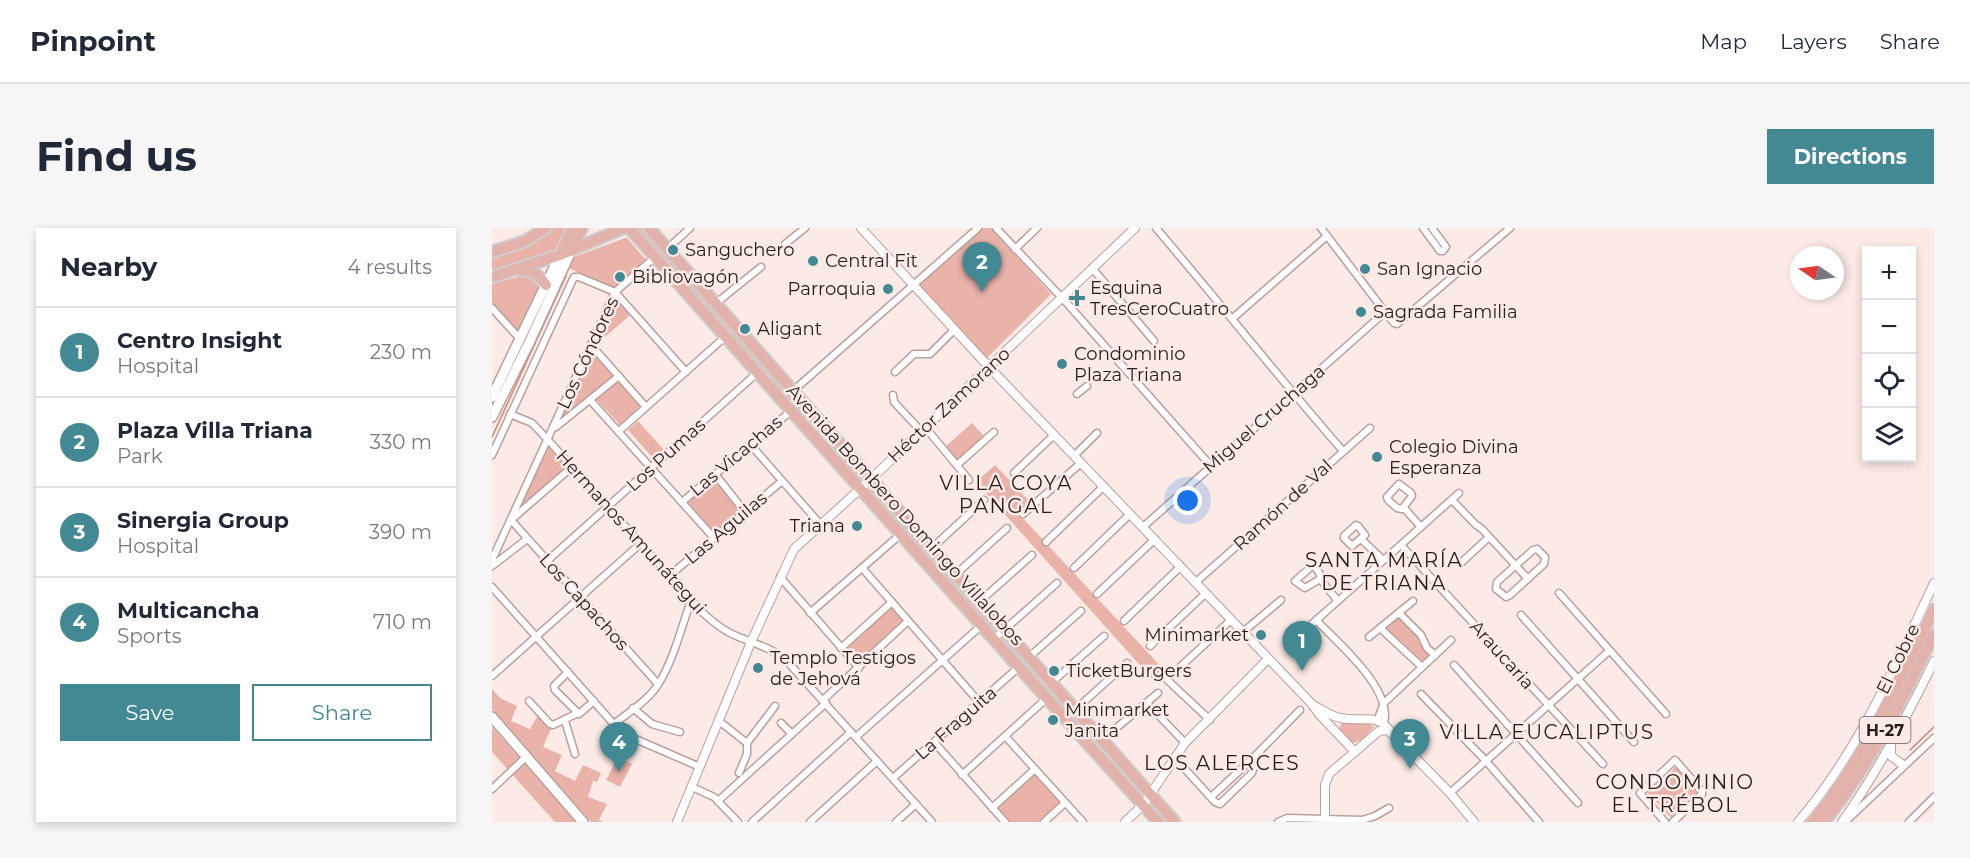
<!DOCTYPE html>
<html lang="en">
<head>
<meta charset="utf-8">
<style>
  body { margin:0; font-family:Montserrat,sans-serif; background:#f6f6f7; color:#1f2937 }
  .controls { position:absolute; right:18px; top:18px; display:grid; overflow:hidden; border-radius:0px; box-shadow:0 3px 9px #0003 }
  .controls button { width:54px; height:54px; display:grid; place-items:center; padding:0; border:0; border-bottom:2px solid #e0e1e3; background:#fff; color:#1f2937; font:30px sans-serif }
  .compass { position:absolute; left:1298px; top:18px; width:54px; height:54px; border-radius:50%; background:#fff; box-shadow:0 3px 9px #0003; rotate:283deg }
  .you { position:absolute; left:696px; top:273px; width:21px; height:21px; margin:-15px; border:4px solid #fff; border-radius:50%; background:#1a73e8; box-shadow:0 0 0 9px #1a73e833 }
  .badge { display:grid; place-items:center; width:39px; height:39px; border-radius:50%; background:#438994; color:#fff; font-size:20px; font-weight:700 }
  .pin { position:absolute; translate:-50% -50px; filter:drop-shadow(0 2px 3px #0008) }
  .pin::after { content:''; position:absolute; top:32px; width:21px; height:18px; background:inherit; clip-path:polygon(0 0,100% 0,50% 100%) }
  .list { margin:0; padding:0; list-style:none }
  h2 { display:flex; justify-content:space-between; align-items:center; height:78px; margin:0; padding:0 24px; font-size:26px }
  h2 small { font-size:20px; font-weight:400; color:#747a83 }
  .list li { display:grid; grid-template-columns:39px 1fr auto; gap:18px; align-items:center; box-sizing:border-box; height:90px; padding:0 24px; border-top:2px solid #e0e1e3 }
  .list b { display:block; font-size:22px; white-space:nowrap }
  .list p { margin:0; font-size:20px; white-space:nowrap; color:#747a83 }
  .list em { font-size:20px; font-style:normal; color:#747a83 }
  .actions { display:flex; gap:12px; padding:18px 24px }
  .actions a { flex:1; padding:14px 0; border:2px solid #438994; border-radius:0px; text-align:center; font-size:21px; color:#438994 }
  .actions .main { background:#438994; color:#fff }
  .icon { flex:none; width:33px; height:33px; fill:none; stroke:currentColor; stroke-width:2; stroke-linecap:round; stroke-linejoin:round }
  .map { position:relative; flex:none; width:1442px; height:594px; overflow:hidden; border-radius:0px }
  header { display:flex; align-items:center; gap:36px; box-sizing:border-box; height:84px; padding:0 30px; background:#fff; border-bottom:2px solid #e0e1e3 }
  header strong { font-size:28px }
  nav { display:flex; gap:33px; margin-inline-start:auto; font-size:21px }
  .intro { display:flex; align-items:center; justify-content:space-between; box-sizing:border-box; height:144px; padding:0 36px }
  h1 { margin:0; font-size:42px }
  .button { padding:15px 27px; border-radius:0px; background:#438994; color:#fff; font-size:21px; font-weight:700 }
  main { display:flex; gap:36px; padding:0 36px }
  aside { flex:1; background:#fff; border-radius:0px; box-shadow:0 3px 9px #0003 }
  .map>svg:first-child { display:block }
  .green { fill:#e9b3aa }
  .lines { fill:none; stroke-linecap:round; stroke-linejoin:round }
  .stream { stroke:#cc877b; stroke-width:1.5 }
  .minor-casing { stroke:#ba9f9a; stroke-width:9 }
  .tertiary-casing { stroke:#ba9f9a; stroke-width:10 }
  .secondary-casing { stroke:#ba9f9a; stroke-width:12 }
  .primary-casing { stroke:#d0cdcd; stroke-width:14 }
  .minor { stroke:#fff; stroke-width:6 }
  .tertiary { stroke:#fff; stroke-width:8 }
  .secondary { stroke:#fff; stroke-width:9 }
  .primary { stroke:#e3b2ab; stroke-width:10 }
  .poi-dot { fill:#438994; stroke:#fbeae6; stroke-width:2 }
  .labels { text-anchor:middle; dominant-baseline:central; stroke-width:5; stroke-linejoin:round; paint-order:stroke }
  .shield { fill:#fbeae6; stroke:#675a58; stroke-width:1.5 }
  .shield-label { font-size:16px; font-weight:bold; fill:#281d1b }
  .poi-label { font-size:18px; fill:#281d1b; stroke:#fbeae6; text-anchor:start }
  .street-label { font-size:18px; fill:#281d1b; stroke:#fbeae6 }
  .neighbourhood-label { font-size:20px; letter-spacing:1.5px; fill:#281d1b; stroke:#fbeae6 }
</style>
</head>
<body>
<header>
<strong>Pinpoint</strong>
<nav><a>Map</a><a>Layers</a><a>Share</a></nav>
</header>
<div class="intro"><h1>Find us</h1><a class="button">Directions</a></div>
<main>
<aside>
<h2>Nearby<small>4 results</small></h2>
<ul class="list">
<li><span class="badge">1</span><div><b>Centro Insight</b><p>Hospital</p></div><em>230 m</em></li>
<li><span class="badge">2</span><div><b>Plaza Villa Triana</b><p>Park</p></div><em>330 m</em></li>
<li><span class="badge">3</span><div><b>Sinergia Group</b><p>Hospital</p></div><em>390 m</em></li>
<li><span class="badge">4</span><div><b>Multicancha</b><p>Sports</p></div><em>710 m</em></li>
</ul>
<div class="actions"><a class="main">Save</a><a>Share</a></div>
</aside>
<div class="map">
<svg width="1442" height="594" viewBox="0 0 1442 594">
  <rect width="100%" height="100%" fill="#fbeae6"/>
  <g class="green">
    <polygon points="62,0 75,0 63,26 0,47 0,29 37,16"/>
    <polygon points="141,0 152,0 681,594 668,594"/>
    <polygon points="490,0 499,0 559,66 493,132 421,61"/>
    <polygon points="133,10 135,10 154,32 122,61 77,40 82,29"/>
    <polygon points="35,46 47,51 49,60 27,107 0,75 0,56"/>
    <polygon points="124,71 138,87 106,115"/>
    <polygon points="99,121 150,176 128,197 100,167 65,196"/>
    <polygon points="146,193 172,222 162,231 136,202"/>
    <polygon points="480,195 492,208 466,233 453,219"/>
    <polygon points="56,216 78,239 24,286"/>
    <polygon points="503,237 539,275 527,286 673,443 663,454 484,254"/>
    <polygon points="222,248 251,283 224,306 194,272"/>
    <polygon points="399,377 413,392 365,437 352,421"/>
    <polygon points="907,389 926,408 931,419 938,427 931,434 894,400"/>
    <polygon points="0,461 8,470 25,478 19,493 38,501 46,487 62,494 51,519 70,527 63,543 83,553 91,537 109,545 105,554 101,553 96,569 115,576 107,592 111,594 99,594 0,481"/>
    <polygon points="854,494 875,495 882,499 870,512 861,515 849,504 847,500 849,496"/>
    <polygon points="0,499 84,592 82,594 63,594 0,524"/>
    <polygon points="126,529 140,536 128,559 114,552"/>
    <polygon points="1185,538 1209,564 1180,591 1155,564"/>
    <polygon points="543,545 570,575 548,594 514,594 503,581"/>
  </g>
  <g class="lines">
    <g class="stream">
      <polyline points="0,209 74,48"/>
      <polyline points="1418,522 1442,499"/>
    </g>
    <g class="minor-casing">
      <g id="minor">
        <polyline points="504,0 572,72 719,238"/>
        <path d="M664,0C727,74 787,150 851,223"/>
        <polyline points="829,0 893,84 902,95 905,96 1018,0"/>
        <polyline points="931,0 948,23 951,23 954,19 940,0"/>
        <polyline points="293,16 313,0"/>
        <polyline points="175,21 198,0"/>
        <polyline points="523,21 545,0"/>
        <polyline points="600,40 662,113"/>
        <polyline points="223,76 269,39"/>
        <polyline points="0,80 28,111"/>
        <polyline points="741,90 835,8"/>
        <polyline points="99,117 154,179"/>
        <polyline points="403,144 422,126 438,126 462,102"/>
        <polyline points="301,163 486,0"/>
        <polyline points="585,166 595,158"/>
        <polyline points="401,167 402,174 429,203"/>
        <polyline points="98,172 222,310"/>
        <path d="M18,186L40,195L56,212L211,385C220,393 228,400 238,405C256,414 277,418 293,431L440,594"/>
        <polyline points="64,199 127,148"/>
        <polyline points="433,199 477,252"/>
        <polyline points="127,203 233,109"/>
        <polyline points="258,216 328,296"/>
        <polyline points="0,227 82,49 87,49 123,64 194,144"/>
        <polyline points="582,228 605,205"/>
        <polyline points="465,237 502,204"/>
        <polyline points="80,239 19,292 166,456"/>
        <polyline points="522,245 562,207"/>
        <polyline points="223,246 253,284"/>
        <polygon points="907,256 919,265 920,268 910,281 905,280 896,272 895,269"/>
        <polyline points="960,272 983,296 990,301 1036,351"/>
        <polyline points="190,274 299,183"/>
        <polyline points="912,280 929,299"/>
        <polyline points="531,286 589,235"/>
        <polygon points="864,297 866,298 873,307 860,318 852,310 852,308"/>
        <polyline points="651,299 893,84"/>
        <polyline points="869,311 891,332"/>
        <polyline points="554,314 612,258"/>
        <polyline points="909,317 1111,536"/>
        <polyline points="440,320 492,272"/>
        <polygon points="1045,321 1053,329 1052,336 1018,367 1014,369 1004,361 1005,354 1041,322"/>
        <polyline points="0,332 123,64 163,29"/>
        <polyline points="55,333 265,145"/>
        <polyline points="970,334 997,309"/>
        <polyline points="0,338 35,311"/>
        <polygon points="820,338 822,338 828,346 828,351 813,360 803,353"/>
        <polyline points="582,340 638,286"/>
        <polyline points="371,341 487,474"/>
        <polyline points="463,347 515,300"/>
        <polyline points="177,348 290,253"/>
        <polyline points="288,349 367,440"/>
        <polyline points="828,351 846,373"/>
        <polyline points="704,354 878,200"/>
        <polyline points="0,359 127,502 141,510 208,539"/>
        <polyline points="1067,365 1174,486"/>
        <polyline points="605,366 663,311"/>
        <polyline points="487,374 540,327"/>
        <polyline points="318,385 409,306"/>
        <polyline points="907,385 929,407 935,420 943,427"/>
        <polyline points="1029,387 1142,514"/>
        <path d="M824,392C846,415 901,461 892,495"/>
        <polyline points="632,393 689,338"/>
        <polyline points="820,396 967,265"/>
        <polyline points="888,400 930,439"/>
        <polyline points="751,404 789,372"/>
        <polyline points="877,409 921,373"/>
        <polyline points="502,411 565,355"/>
        <polyline points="658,418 714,365"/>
        <polyline points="349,420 400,374"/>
        <polyline points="537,429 589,383"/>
        <polyline points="962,437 1086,575"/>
        <polyline points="76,444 62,458 63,462 87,486 102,473"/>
        <polyline points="669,446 718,492"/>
        <polyline points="0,448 148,316"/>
        <polyline points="675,451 739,392"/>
        <polyline points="559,455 612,408"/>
        <polyline points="929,466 994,533 1047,594"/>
        <polyline points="331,472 416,393"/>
        <polyline points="37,473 58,496 61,497 86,485"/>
        <polyline points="655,475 693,515"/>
        <polyline points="892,475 959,412"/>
        <polyline points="141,480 160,496 188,504"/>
        <polyline points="583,482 635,435"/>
        <polyline points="73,493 83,526"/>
        <polyline points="227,493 255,515 283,478"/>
        <polyline points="885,493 892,475"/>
        <polyline points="289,495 300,506"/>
        <path d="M122,496C137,484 157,472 167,455C182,431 189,400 199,373"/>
        <polyline points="513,508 591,594"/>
        <polyline points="364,509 490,397"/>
        <polyline points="610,512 666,465"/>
        <polyline points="442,514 513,594"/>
        <polyline points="682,529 723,574 728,576 760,545 762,538 758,533 808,482"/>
        <polyline points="247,545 255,526 255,515"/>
        <polyline points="470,547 555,470"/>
        <polyline points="401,550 527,439"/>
        <polyline points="200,559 222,569 246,594"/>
        <polyline points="0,561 34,529"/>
        <polyline points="958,565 1117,423"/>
        <polyline points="719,569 758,533"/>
        <polyline points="226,573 334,475"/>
        <polyline points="500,580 543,541"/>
        <polyline points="260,594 359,504"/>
        <polyline points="318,594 385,533"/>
        <polyline points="404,594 424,576"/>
        <polyline points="552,594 573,575"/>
        <polyline points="786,594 795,590 870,592 883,588 897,580"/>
        <polyline points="1173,594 1148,565 1183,532 1210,563 1210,566 1181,594"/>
        <polyline points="1353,594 1442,510"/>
        <polyline points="1417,594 1442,569"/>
      </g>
    </g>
    <g class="tertiary-casing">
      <g id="tertiary">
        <polyline points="369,0 497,139 819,475 827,486 863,524"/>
        <path d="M823,478C831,482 840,489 849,490C872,495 886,483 900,506L958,565L982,594"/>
        <polyline points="1399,518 1399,528 1411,537"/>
        <polyline points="185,594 259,414 302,321 379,251 643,0"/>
        <polyline points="633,594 651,577 693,515 776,431"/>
        <polyline points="833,594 833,557 837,546 887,503 895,502 899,505"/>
        <path d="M1306,594C1366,524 1403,438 1442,355"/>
        <path d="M1350,594C1386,543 1415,489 1442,433"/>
      </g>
    </g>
    <g class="secondary-casing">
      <g id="secondary">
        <polyline points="0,169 68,27"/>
        <polyline points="0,189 38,113 79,23"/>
        <polyline points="0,489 91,594"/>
      </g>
    </g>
    <g class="primary-casing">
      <g id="primary">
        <polyline points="137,0 497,406 666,594"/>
        <polyline points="157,0 683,594"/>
        <polyline points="79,23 90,0"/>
        <polyline points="0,24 33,13 54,0"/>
        <polyline points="68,27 81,0"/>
        <path d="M28,42C42,43 46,46 54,57"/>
        <polyline points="0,49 68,27 132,0"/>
        <path d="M1320,594C1372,529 1406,455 1442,381"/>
        <path d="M1332,594C1378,537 1410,472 1442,406"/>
      </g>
    </g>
    <use href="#minor" class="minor"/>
    <use href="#tertiary" class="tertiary"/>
    <use href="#secondary" class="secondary"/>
    <use href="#primary" class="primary"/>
  </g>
  <g class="poi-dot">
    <circle cx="181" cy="22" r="6"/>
    <circle cx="321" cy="33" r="6"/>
    <circle cx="873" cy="41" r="6"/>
    <circle cx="128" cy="49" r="6"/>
    <circle cx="396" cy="61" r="6"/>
    <path d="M582 61h6v6h6v6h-6v6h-6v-6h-6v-6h6z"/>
    <circle cx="869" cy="84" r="6"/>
    <circle cx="253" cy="101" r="6"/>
    <circle cx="570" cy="136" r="6"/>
    <circle cx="885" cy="229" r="6"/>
    <circle cx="365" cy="298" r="6"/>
    <circle cx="769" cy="407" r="6"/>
    <circle cx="266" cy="440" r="6"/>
    <circle cx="562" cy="443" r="6"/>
    <circle cx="561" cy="492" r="6"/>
  </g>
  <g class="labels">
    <rect class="shield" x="1367.5" y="489" width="51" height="26" rx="4.5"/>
    <g class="shield-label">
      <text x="1393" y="502">H-27</text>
    </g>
    <g class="poi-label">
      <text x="193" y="22">Sanguchero</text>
      <text x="333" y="33">Central Fit</text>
      <text x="885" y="41">San Ignacio</text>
      <text x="140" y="49">Bibliovagón</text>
      <text x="598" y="60">Esquina<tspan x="598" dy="21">TresCeroCuatro</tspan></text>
      <text x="384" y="61" text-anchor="end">Parroquia</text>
      <text x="881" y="84">Sagrada Familia</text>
      <text x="265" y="101">Aligant</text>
      <text x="582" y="126">Condominio<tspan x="582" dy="21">Plaza Triana</tspan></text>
      <text x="897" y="219">Colegio Divina<tspan x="897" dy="21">Esperanza</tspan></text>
      <text x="353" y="298" text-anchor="end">Triana</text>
      <text x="757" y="407" text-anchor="end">Minimarket</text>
      <text x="278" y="430">Templo Testigos<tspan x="278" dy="21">de Jehová</tspan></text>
      <text x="574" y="443">TicketBurgers</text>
      <text x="573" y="482">Minimarket<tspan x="573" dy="21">Janita</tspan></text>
    </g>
    <g class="street-label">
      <text transform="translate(96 125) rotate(-65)">Los Cóndores</text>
      <text transform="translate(457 177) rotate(-43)">Héctor Zamorano</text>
      <text transform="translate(772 191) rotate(-41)">Miguel Cruchaga</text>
      <text transform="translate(174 227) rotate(-42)">Los Pumas</text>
      <text transform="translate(244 228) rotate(-40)">Las Vicachas</text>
      <text transform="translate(791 277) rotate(-42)">Ramón de Val</text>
      <text transform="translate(413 287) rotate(48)">Avenida Bombero Domingo Villalobos</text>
      <text transform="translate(234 300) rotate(-40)">Las Aguilas</text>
      <text transform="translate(139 304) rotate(48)">Hermanos Amunátegui</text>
      <text transform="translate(92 374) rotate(48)">Los Capachos</text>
      <text transform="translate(1010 427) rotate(48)">Araucaria</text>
      <text transform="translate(1406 431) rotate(-64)">El Cobre</text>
      <text transform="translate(464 495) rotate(-41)">La Fraguita</text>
    </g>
    <g class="neighbourhood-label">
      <text x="514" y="255">VILLA COYA<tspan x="514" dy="23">PANGAL</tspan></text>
      <text x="892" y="332">SANTA MARÍA<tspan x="892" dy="23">DE TRIANA</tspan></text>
      <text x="1055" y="504">VILLA EUCALIPTUS</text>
      <text x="730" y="535">LOS ALERCES</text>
      <text x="1183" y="554">CONDOMINIO<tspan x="1183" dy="23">EL TRÉBOL</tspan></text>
    </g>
  </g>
</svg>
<div class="controls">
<button>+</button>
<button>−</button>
<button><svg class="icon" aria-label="locate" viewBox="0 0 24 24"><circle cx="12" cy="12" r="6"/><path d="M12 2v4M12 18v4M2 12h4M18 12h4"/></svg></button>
<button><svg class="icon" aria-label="layers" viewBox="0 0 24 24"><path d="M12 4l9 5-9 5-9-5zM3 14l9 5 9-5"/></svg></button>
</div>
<svg class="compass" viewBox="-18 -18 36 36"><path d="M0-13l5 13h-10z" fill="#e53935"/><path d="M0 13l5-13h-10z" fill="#747a83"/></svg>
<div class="you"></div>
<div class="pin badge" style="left:810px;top:443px">1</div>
<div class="pin badge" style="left:490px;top:64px">2</div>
<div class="pin badge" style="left:918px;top:541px">3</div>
<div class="pin badge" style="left:127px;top:544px">4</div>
</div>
</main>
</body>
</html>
